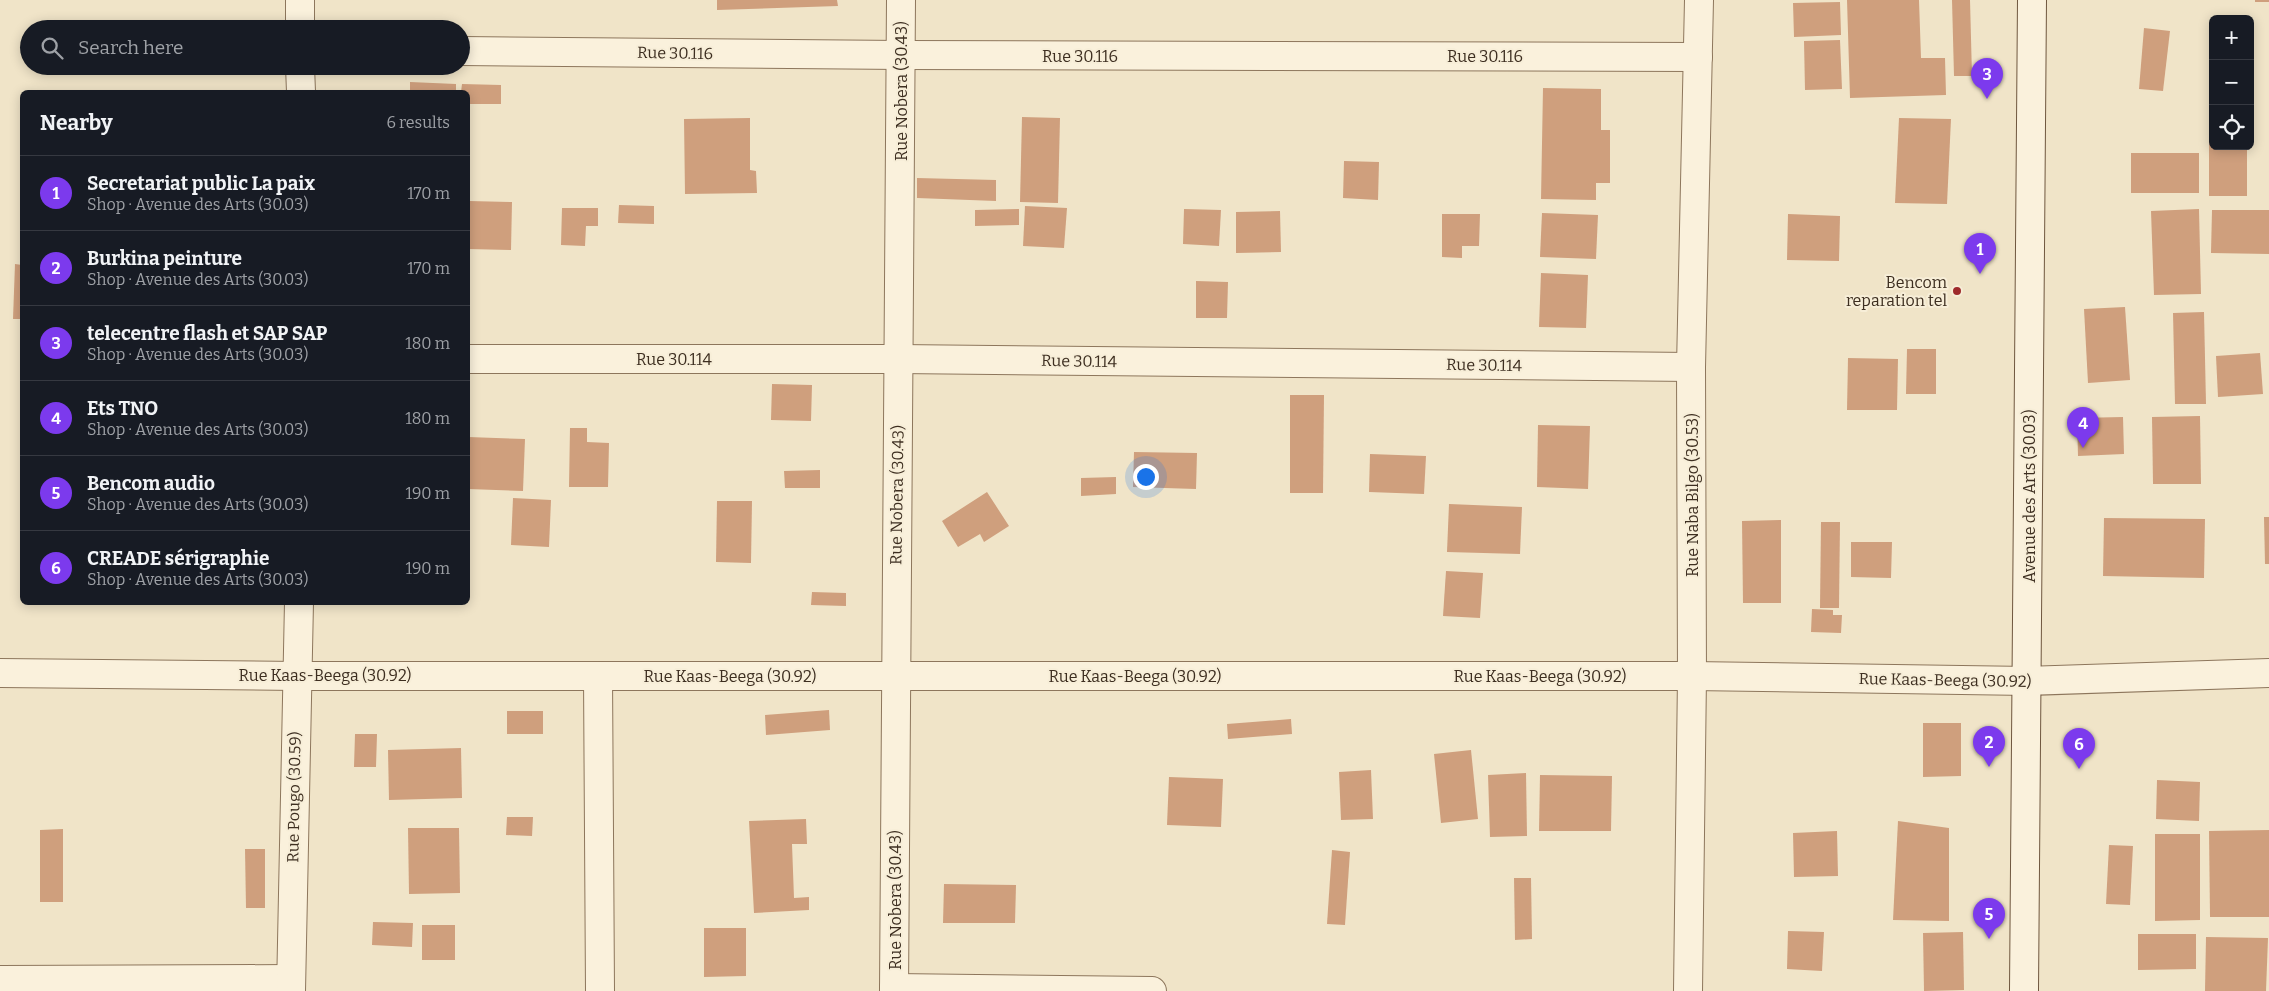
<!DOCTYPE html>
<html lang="en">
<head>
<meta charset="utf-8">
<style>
  body { margin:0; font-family:Bitter,serif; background:#242831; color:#f1f3f6 }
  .controls { position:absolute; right:15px; top:15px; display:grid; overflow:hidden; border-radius:8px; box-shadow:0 2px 12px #0003 }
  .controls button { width:45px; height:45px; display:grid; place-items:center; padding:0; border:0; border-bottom:1px solid #363941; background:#171b24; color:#f1f3f6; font:25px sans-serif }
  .you { position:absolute; left:1145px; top:476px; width:18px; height:18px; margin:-12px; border:4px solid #fff; border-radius:50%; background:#1a73e8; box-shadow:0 0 0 8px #1a73e833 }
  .badge { display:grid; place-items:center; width:32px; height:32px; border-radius:50%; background:#7c3aed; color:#fff; font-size:16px; font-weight:700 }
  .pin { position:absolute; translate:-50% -41px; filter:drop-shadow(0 1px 2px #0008) }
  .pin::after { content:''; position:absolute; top:26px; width:18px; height:15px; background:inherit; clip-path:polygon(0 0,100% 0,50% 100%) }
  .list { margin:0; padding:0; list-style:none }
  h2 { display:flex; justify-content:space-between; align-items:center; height:65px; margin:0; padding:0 20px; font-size:21px }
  h2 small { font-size:16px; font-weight:400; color:#9ea1a6 }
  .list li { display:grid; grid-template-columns:32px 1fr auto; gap:15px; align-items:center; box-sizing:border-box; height:75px; padding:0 20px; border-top:1px solid #363941 }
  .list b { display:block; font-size:19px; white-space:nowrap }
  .list p { margin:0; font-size:16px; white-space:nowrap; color:#9ea1a6 }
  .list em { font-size:16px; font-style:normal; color:#9ea1a6 }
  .icon { flex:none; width:28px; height:28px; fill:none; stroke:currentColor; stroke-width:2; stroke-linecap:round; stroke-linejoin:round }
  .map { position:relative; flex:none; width:2269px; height:991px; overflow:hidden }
  .search { position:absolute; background:#171b24; box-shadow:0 2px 12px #0003; left:20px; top:20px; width:450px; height:55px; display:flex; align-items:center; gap:12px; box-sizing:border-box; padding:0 18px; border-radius:28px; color:#9ea1a6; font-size:19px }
  .panel { position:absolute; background:#171b24; box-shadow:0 2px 12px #0003; left:20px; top:90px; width:450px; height:515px; border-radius:8px }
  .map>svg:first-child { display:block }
  .building { fill:#cf9f7d }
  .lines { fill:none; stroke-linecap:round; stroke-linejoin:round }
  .street-casing { stroke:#8d765c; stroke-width:30 }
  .secondary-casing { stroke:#6f573f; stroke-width:30 }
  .street { stroke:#faf1dc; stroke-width:28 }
  .secondary { stroke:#faf1dc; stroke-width:28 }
  .poi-dot { fill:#9e2a2b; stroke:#f7eed8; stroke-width:2 }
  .labels { text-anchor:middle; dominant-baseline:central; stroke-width:4; stroke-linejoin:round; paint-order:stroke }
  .street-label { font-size:16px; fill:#3d2e20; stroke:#f7eed8 }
  .poi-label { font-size:16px; fill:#3d2e20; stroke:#f7eed8; text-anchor:end }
</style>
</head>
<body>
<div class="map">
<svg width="2269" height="991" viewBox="0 0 2269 991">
  <rect width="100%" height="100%" fill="#f0e4c8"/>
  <g class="building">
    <polygon points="717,0 837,0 838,6 717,10"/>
    <polygon points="1847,0 1919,0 1921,58 1945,58 1946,95 1850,98"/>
    <polygon points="1952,0 1970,0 1972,76 1954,76"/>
    <rect x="2255" y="0" width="14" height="2"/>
    <polygon points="1840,2 1841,35 1794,37 1793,3"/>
    <polygon points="2144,28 2170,31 2163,91 2139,89"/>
    <polygon points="1840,40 1842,89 1805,90 1804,41"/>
    <polygon points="410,82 456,84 456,92 410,92"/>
    <polygon points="462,84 501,85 501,104 468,104 468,92 461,92"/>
    <polygon points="1543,88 1601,89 1601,130 1610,130 1610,183 1596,183 1596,200 1541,199"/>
    <polygon points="2209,100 2213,100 2213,146 2247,146 2247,196 2209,196"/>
    <polygon points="1022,117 1060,118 1058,203 1020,202"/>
    <polygon points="750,118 750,170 756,171 757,193 685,194 684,119"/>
    <polygon points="1899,118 1951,119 1947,204 1895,203"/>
    <rect x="2131" y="153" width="68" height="40"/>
    <polygon points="1344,161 1379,162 1378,200 1343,198"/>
    <polygon points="917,178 996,180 996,201 917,198"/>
    <polygon points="469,201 512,202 511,250 468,249"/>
    <polygon points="619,205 654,206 654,224 618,223"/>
    <polygon points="1025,206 1067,208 1064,248 1023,246"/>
    <polygon points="562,208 598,208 598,226 586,226 585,246 561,245"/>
    <polygon points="1019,209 1019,225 975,226 975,210"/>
    <polygon points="1184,209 1221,210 1219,246 1183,244"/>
    <polygon points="2199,209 2201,294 2154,295 2151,211"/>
    <polygon points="2212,210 2269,210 2269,254 2211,253"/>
    <polygon points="1280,211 1281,252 1236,253 1236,212"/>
    <polygon points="1542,213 1598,215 1596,259 1540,257"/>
    <polygon points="1442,214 1480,214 1479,246 1462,246 1462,258 1442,257"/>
    <polygon points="1788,214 1840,216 1839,261 1787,260"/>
    <polygon points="15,264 22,265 22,319 13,319"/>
    <polygon points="1541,273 1588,275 1586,328 1539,327"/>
    <polygon points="1196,281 1228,282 1227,318 1196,318"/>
    <polygon points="2125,307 2130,380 2088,383 2084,309"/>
    <polygon points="2204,312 2206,404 2175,404 2173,313"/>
    <polygon points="1907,349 1936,349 1936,394 1906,394"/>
    <polygon points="2260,353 2263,394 2218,397 2216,356"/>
    <polygon points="1848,358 1898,359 1897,410 1847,410"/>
    <polygon points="772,384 812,385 811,421 771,420"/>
    <polygon points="1290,395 1324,395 1323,493 1290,493"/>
    <polygon points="2200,416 2201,484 2153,484 2152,417"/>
    <polygon points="2123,417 2124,454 2078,456 2077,418"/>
    <polygon points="1538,425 1590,426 1588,489 1537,487"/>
    <polygon points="570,428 587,428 587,442 609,443 608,487 569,487"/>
    <polygon points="468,437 525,439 523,491 468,489"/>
    <polygon points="1134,452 1197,453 1196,489 1133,487"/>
    <polygon points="1370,454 1426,456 1424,494 1369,492"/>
    <polygon points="820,470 820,488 785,488 784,471"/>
    <polygon points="1116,477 1116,494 1081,496 1081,478"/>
    <polygon points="987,492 1009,526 984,542 980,534 958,547 942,521"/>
    <polygon points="513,498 551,500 549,547 511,545"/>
    <polygon points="717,501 752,501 751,563 716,562"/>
    <polygon points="1449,504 1522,507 1520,554 1447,552"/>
    <polygon points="2264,517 2269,517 2269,564 2265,564"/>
    <polygon points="2104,518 2205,519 2204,578 2103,576"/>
    <polygon points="1781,520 1781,603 1743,603 1742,521"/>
    <polygon points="1821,522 1840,522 1839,608 1820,608"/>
    <polygon points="1851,542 1892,542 1891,578 1851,577"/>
    <polygon points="1446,571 1483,573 1480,618 1443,616"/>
    <polygon points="812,592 846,593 846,606 811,605"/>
    <polygon points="1812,609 1833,610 1833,615 1842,615 1841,633 1811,632"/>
    <polygon points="829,710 830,730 766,735 765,715"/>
    <rect x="507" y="711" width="36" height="23"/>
    <polygon points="1291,719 1292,734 1228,739 1227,724"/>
    <polygon points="1923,723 1961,723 1961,776 1923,777"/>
    <polygon points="355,734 377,734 376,767 354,767"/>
    <polygon points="461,748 462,798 389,800 388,750"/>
    <polygon points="1471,750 1478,819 1441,823 1434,754"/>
    <polygon points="1371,770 1373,819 1341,820 1339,772"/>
    <polygon points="1526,773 1527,836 1490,837 1488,775"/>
    <polygon points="1540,775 1612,776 1611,831 1539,831"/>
    <polygon points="1169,777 1223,779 1221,827 1167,825"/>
    <polygon points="2157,780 2200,782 2199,821 2156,819"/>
    <polygon points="507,817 533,817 532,836 506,835"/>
    <polygon points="806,819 807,844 792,844 794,898 809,897 809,910 754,913 749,821"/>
    <polygon points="1898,821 1949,828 1949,921 1893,920"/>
    <polygon points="408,828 459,828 460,893 409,894"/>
    <polygon points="63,829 63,902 40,902 40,830"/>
    <polygon points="2269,830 2269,917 2210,917 2209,831"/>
    <polygon points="1837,831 1838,876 1794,877 1793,833"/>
    <polygon points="2155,834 2200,834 2200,920 2155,921"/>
    <polygon points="2109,845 2133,846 2130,905 2106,904"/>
    <polygon points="245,849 265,849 265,908 246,908"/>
    <polygon points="1332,850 1350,852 1345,925 1327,924"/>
    <polygon points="1514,878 1531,878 1532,939 1515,940"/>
    <polygon points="944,884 1016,885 1015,923 943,923"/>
    <polygon points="373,922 413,923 412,947 372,945"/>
    <rect x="422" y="925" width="33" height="35"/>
    <polygon points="704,928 746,928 746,976 704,977"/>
    <polygon points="1788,931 1824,932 1822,971 1787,969"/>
    <polygon points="1963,932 1964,990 1924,991 1923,933"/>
    <polygon points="2138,934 2196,934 2196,969 2138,970"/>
    <polygon points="2206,937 2268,938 2266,991 2205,991"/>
  </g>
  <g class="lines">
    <g class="street-casing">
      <g id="street">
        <polyline points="300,29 300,0"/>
        <polyline points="461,51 901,55 1698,57"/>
        <polyline points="300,66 301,92"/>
        <polyline points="468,359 898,359 1691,367"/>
        <polyline points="0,673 297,676 1692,676 2028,681 2269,673"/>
        <polyline points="598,676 600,991"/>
        <polyline points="0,980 291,979"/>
        <polyline points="894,988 1152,991"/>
        <polyline points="291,991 299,602"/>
        <polyline points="894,991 901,0"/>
        <polyline points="1688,991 1692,676 1691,367 1699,0"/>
      </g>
    </g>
    <g class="secondary-casing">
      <polyline id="secondary" points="2024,991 2032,0"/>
    </g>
    <use href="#street" class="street"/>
    <use href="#secondary" class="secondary"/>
  </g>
  <circle class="poi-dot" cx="1957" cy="291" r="5"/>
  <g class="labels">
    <g class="street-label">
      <text transform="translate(675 53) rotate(1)">Rue 30.116</text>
      <text x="1080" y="56">Rue 30.116</text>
      <text x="1485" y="56">Rue 30.116</text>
      <text transform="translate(901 91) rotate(-90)">Rue Nobera (30.43)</text>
      <text x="674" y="359">Rue 30.114</text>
      <text transform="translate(1079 361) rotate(1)">Rue 30.114</text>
      <text transform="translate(1484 365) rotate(1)">Rue 30.114</text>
      <text transform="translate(897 495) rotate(-89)">Rue Nobera (30.43)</text>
      <text transform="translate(1692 495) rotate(-90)">Rue Naba Bilgo (30.53)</text>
      <text transform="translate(2029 496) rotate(-90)">Avenue des Arts (30.03)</text>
      <text x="325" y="675">Rue Kaas-Beega (30.92)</text>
      <text x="730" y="676">Rue Kaas-Beega (30.92)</text>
      <text x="1135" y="676">Rue Kaas-Beega (30.92)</text>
      <text x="1540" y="676">Rue Kaas-Beega (30.92)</text>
      <text transform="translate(1945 680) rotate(1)">Rue Kaas-Beega (30.92)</text>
      <text transform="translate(294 797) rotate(-89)">Rue Pougo (30.59)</text>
      <text transform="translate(895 900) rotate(-90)">Rue Nobera (30.43)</text>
    </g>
    <g class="poi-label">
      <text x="1947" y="282">Bencom<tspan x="1947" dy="18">reparation tel</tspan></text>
    </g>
  </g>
</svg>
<div class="controls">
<button>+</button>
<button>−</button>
<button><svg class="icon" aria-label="locate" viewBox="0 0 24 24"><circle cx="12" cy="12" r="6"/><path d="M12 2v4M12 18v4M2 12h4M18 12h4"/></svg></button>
</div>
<div class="you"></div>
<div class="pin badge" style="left:1980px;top:274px">1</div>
<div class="pin badge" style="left:1989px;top:767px">2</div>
<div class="pin badge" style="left:1987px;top:99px">3</div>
<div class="pin badge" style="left:2083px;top:448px">4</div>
<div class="pin badge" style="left:1989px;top:939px">5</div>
<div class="pin badge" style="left:2079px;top:769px">6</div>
<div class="search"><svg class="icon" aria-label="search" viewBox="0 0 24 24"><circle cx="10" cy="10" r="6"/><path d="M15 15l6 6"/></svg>Search here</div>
<section class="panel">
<h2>Nearby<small>6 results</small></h2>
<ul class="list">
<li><span class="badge">1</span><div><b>Secretariat public La paix</b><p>Shop · Avenue des Arts (30.03)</p></div><em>170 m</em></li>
<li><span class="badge">2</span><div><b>Burkina peinture</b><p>Shop · Avenue des Arts (30.03)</p></div><em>170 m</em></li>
<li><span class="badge">3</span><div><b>telecentre flash et SAP SAP</b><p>Shop · Avenue des Arts (30.03)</p></div><em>180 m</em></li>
<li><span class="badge">4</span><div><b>Ets TNO</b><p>Shop · Avenue des Arts (30.03)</p></div><em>180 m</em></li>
<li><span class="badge">5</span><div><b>Bencom audio</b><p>Shop · Avenue des Arts (30.03)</p></div><em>190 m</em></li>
<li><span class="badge">6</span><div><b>CREADE sérigraphie</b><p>Shop · Avenue des Arts (30.03)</p></div><em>190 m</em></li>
</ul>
</section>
</div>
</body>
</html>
